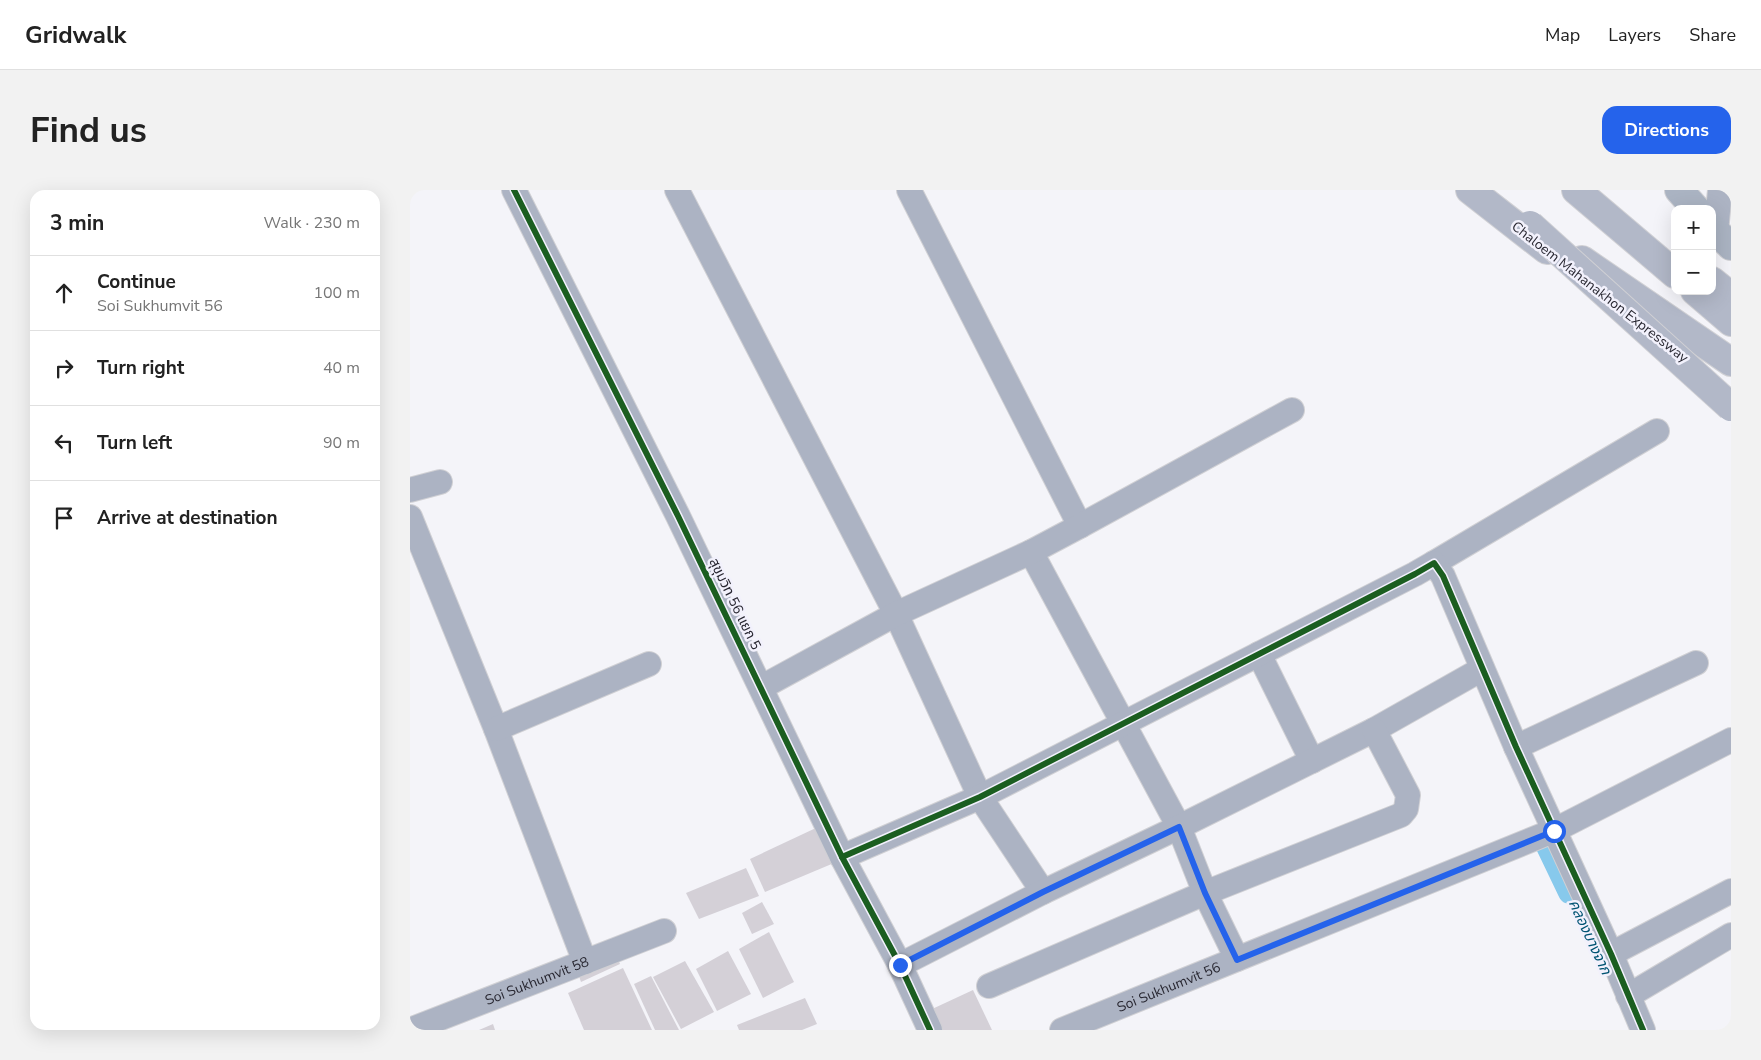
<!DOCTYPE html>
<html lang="en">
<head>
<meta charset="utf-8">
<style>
  body { margin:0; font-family:"Nunito Sans","Noto Sans Thai",sans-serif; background:#f2f2f2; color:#222 }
  .controls { position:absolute; right:15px; top:15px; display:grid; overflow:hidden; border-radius:10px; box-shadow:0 5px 20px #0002 }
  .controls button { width:45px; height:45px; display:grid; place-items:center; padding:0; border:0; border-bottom:1px solid #e0e0e0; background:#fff; color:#222; font:25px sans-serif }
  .stop { position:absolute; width:15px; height:15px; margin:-11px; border:4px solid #2563eb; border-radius:50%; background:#fff }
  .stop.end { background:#2563eb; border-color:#fff; box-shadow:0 1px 5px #0008 }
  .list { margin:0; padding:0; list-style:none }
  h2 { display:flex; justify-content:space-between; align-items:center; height:65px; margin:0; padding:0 20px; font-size:21px }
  h2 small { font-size:16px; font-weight:400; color:#767676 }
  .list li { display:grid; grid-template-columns:32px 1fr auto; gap:15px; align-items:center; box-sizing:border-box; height:75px; padding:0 20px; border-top:1px solid #e0e0e0 }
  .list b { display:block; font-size:19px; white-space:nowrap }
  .list p { margin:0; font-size:16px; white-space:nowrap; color:#767676 }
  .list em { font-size:16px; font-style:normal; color:#767676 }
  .icon { flex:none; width:28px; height:28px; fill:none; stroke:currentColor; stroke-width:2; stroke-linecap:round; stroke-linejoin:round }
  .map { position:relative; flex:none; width:1321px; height:840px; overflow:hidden; border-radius:15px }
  header { display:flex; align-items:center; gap:30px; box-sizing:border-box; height:70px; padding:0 25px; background:#fff; border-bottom:1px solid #e0e0e0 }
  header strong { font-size:24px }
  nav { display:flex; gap:28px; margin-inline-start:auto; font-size:18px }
  .intro { display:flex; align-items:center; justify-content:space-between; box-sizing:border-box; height:120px; padding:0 30px }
  h1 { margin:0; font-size:35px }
  .button { padding:12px 22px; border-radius:15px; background:#2563eb; color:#fff; font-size:18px; font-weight:700 }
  main { display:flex; gap:30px; padding:0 30px }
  aside { flex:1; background:#fff; border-radius:15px; box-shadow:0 5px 20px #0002 }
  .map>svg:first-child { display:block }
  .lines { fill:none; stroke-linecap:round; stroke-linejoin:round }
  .canal { stroke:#87c9ec; stroke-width:24 }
  .building { fill:#d4d0d7 }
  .street-casing { stroke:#d0d0d4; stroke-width:26 }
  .secondary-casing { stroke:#d0d0d4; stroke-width:30 }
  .highway-casing { stroke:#d0d0d4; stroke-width:30 }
  .street { stroke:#acb3c3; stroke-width:24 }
  .secondary { stroke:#aab3c2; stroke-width:28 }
  .highway { stroke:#b2b8c8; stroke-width:28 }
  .highway-bridge-casing { stroke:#d0d0d4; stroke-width:30; stroke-linecap:butt }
  .highway-bridge { stroke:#b2b8c8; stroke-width:28 }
  .cycleway-casing { stroke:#f2f1fc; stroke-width:9 }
  .cycleway { stroke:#1b5e20; stroke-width:6 }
  .route { stroke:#2563eb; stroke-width:6 }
  .labels { text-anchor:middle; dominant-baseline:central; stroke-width:5; stroke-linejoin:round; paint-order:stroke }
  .street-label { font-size:14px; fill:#292832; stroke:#f2f1fc }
  .water-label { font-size:15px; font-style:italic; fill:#005372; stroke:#f2f1fc }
</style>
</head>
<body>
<header>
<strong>Gridwalk</strong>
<nav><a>Map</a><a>Layers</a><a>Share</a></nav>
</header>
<div class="intro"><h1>Find us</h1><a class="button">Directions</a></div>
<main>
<aside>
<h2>3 min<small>Walk · 230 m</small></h2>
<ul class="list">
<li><svg class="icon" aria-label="ahead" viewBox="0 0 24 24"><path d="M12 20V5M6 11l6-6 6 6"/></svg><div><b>Continue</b><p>Soi Sukhumvit 56</p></div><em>100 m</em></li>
<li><svg class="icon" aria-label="right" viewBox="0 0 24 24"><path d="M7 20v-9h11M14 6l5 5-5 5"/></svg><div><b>Turn right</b></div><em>40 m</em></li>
<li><svg class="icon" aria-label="left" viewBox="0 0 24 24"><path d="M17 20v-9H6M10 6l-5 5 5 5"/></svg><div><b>Turn left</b></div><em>90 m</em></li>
<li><svg class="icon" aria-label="arrive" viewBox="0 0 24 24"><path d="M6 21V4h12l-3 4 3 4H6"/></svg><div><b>Arrive at destination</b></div></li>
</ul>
</aside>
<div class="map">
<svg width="1321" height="840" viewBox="0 0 1321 840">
  <rect width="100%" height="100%" fill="#f4f4f9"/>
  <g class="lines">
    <polyline class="canal" points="1137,654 1160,702"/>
  </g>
  <g class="building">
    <polygon points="408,637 424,673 355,702 340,669"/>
    <polygon points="336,678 349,706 289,729 276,703"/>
    <polygon points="352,712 364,734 342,744 332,723"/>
    <polygon points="359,742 384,792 353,808 329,759"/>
    <polygon points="200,752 210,774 171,792 163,769"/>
    <polygon points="318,761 341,804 307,821 286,779"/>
    <polygon points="275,771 304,822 271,839 243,787"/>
    <polygon points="213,778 242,840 174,840 158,803"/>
    <polygon points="241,786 269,840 245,840 224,794"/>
    <polygon points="563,800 582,840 529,840 520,820"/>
    <polygon points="395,808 407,834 392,840 329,840 327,835"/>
    <polygon points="83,834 85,840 69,840"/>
  </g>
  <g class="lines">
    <g class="street-casing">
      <g id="street">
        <polyline points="104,0 268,326 432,667 490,775 520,840"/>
        <polyline points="267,0 486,424 570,607 633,702"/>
        <polyline points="499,0 670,336"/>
        <polyline points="1306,42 1310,0"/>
        <polyline points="0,300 30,292"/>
        <polyline points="0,327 86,539 175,772"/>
        <polyline points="621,362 769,637 795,703 827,769"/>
        <polyline points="1024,373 1247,241"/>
        <polyline points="849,464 902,571"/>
        <polyline points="352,497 486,424 621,362 670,336 882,220"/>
        <polyline points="86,539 239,474"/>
        <polyline points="1106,557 1286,473"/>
        <polyline points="432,667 570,607 1005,384 1024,373 1033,386 1106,557 1201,764 1233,840"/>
        <polyline points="1201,764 1321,701"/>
        <polyline points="490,775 633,702 769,637 964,540 1072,479"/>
        <polyline points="579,796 795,703 991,625 996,619 998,605 964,540"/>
        <polyline points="1218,806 1321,745"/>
        <path id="s1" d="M0,840L254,741"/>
        <path id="s2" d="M652,840L1143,641L1321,550"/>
      </g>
    </g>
    <g class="secondary-casing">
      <g id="secondary">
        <polyline points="1269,0 1286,19"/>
        <polyline points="1302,38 1321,56"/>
      </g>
    </g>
    <g class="highway-casing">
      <g id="highway">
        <polyline points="1060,0 1137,60"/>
        <polyline points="1166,0 1265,84"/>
        <polyline points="1172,70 1321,172"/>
        <polyline points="1302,91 1321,106"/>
        <polyline points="1285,101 1321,132"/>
      </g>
    </g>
    <use href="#street" class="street"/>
    <use href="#secondary" class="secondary"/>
    <use href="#highway" class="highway"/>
    <g class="highway-bridge-casing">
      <polyline id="highway-bridge" points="1120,35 1321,217"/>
    </g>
    <use href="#highway-bridge" class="highway-bridge"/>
    <g class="cycleway-casing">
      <g id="cycleway">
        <polyline points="104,0 268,326 432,667 490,775 520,840"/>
        <polyline points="432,667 570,607 1005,384 1024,373 1033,386 1106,557 1201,764 1233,840"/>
      </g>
    </g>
    <use href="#cycleway" class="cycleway"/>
  </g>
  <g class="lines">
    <polyline class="route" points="490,775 633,702 769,637 795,703 827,770 1144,641"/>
  </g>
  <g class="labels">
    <g class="street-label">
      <text transform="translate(1190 102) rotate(38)">Chaloem Mahanakhon Expressway</text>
      <text transform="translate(325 414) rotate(64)">สุขุมวิท 56 แยก 5</text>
      <text stroke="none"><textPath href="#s1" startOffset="136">Soi Sukhumvit 58</textPath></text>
      <text stroke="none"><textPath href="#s2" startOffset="115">Soi Sukhumvit 56</textPath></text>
    </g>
    <g class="water-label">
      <text transform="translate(1180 747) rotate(65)">คลองบางจาก</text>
    </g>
  </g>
</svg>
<div class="controls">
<button>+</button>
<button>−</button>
</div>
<div class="stop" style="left:1144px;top:641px"></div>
<div class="stop end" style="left:490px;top:775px"></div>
</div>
</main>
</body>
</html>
